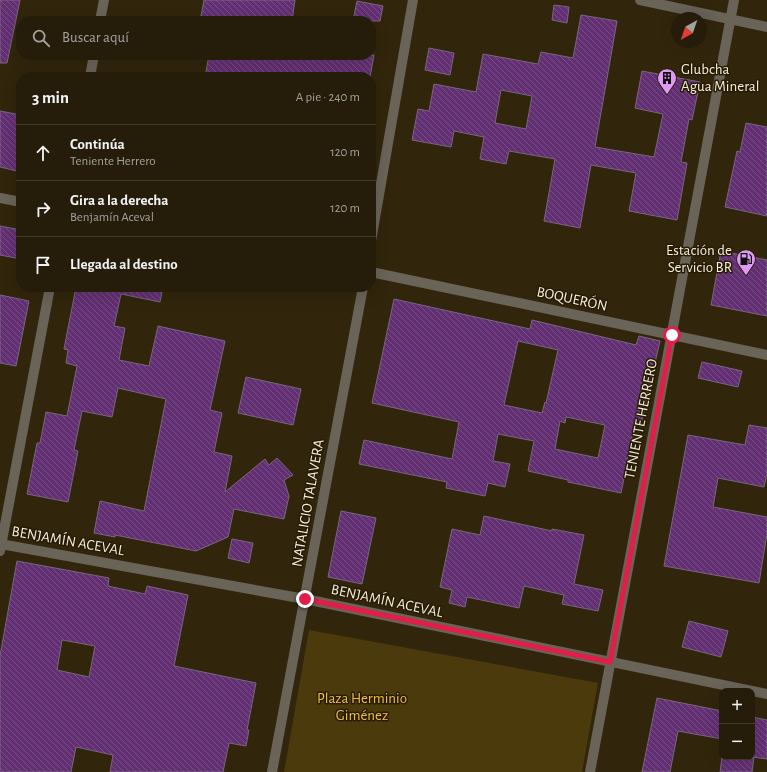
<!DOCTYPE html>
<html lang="es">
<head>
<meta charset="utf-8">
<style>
  body { margin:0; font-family:"Alegreya Sans",sans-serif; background:#2d2512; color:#f1f3f6 }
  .controls { position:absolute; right:12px; bottom:12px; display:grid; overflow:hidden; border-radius:8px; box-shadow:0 4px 16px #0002 }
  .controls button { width:36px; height:36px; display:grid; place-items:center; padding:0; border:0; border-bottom:1px solid #423a2a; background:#251c09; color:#f1f3f6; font:20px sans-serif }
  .compass { position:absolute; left:671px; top:12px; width:36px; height:36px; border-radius:50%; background:#251c09; box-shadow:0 4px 16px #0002; rotate:220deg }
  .stop { position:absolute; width:12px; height:12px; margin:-9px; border:3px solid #e11d48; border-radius:50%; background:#fff }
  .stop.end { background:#e11d48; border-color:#fff; box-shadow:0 1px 4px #0008 }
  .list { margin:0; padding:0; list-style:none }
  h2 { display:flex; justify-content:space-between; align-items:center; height:52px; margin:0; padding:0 16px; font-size:17px }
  h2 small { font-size:13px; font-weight:400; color:#a3a19c }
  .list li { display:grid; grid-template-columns:26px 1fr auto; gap:12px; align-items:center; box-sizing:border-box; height:56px; padding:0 16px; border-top:1px solid #423a2a }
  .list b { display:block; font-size:15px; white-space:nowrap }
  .list p { margin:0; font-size:13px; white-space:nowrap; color:#a3a19c }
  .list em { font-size:13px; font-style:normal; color:#a3a19c }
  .icon { flex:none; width:22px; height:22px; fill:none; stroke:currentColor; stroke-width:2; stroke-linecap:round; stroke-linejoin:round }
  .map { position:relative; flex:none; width:767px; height:772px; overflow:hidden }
  .search { position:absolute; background:#251c09; box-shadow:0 4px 16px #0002; left:16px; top:16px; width:360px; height:44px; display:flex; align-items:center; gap:10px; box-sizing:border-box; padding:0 14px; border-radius:16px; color:#a3a19c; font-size:15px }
  .panel { position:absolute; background:#251c09; box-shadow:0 4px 16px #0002; left:16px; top:72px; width:360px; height:220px; border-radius:16px }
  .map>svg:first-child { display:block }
  .green { fill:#4b3a0b }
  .building { fill:url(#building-back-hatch); stroke:#78667f; fill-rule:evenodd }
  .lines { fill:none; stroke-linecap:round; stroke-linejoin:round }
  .minor { stroke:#696358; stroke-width:10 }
  .route { stroke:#e11d48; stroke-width:5 }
  .labels { text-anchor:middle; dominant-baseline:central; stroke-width:3; stroke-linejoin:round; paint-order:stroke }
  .poi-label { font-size:15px; fill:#f5eedf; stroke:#271c03; text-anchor:start }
  .street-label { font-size:15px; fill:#f5eedf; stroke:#271c03 }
  .park-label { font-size:15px; fill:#f3c03e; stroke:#271c03 }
</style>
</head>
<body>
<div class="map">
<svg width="767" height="772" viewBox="0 0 767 772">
  <defs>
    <pattern id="building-back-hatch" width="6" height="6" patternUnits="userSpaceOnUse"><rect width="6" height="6" fill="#622f72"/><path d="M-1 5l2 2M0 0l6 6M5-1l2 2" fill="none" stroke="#794d86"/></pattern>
  </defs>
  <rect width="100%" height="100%" fill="#31260c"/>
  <polygon class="green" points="309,630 598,683 582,772 284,772"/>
  <g class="building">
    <polygon points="0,0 20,0 7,63 0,63"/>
    <polygon points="204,0 295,0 292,21 200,21"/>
    <polygon points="357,1 383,6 380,21 353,21"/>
    <polygon points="554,5 569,7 567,23 552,20"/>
    <path d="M581,15L617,21L595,147L654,157L663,114L635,108L642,71L700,82L692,120L689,119L681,162L687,163L677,220L629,211L636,173L591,165L580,228L544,221L555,159L509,151L506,164L480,159L484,137L454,131L451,147L412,140L418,109L429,111L434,84L476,92L483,54L538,64L541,52L573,58ZM501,90L532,96L526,129L495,123Z"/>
    <polygon points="429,48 454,53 450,75 425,70"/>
    <polygon points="209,55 374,55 370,77 205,77"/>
    <polygon points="0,111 21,115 21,172 0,167"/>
    <polygon points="746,123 767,127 767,216 725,207 737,151 740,152"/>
    <polygon points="0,226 21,230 21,259 0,255"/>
    <polygon points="721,251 767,260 767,316 711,305"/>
    <polygon points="76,287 163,287 160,302 121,294 114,326 125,328 119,360 149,366 158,326 225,341 210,410 222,413 214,452 232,456 225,492 265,459 269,465 277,458 293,475 284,480 289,496 284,519 234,509 228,537 196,551 115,535 115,537 94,533 100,501 144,511 166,399 118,388 112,417 82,411 74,450 78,451 68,502 27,494 37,443 40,443 46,412 67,416 77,366 66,363 68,350 64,349"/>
    <polygon points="0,295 29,301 16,366 0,363"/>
    <path d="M394,299L530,329L532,320L636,345L639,336L660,341L641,424L635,423L626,464H627L621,493L568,482V480L528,471L534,441L498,434L493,461L510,464L505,487L488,483L485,496L446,488L447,482L359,464L364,440L452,459L459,422L372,403ZM518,341L558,350L546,403L545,402L542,413L504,405ZM566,417L605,425L598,458L555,449L560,421L565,423Z"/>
    <polygon points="702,362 742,371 738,387 698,378"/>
    <polygon points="246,377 301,389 293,425 238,413"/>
    <polygon points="749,425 767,428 767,474 764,487 718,478 713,507 767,517 767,534 759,583 664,566 688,435 745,445"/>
    <polygon points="341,511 376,518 362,584 328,577"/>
    <polygon points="484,516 552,531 552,529 584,535 574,584 603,590 598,611 562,604 564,595 524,586 519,608 467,597 465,607 449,603 452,590 440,587 452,529 480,535"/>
    <polygon points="232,539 253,543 249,563 228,558"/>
    <path d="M17,561L109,578L108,586L145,594L147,586L188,595L174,666L256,683L247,730H249L246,746L229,743L223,772H110L113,755L76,747L71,772H0V656ZM62,640L95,646L89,677L57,670Z"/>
    <polygon points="689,621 728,631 721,657 682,647"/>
    <polygon points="657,698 722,711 722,739 678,731 670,772 642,772"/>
    <polygon points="752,717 767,720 767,759 752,757"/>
    <polygon points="722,757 754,757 752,772 720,772"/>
  </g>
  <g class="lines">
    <g class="minor">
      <polyline points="640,0 767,27"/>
      <polyline points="100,21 104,0"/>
      <polyline points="90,77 94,55"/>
      <polyline points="0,198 21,202"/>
      <polyline points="371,241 413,0"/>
      <polyline points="371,272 767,355"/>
      <polyline points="0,544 305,599 767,694"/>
      <polyline points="0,551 50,287"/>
      <polyline points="272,772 363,287"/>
      <polyline points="590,772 734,0"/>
    </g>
  </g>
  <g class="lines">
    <polyline class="route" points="305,599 610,662 672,335"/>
  </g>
  <defs>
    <g id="building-pin" transform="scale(1)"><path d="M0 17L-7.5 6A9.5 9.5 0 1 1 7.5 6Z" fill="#dd99f4" stroke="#271c03"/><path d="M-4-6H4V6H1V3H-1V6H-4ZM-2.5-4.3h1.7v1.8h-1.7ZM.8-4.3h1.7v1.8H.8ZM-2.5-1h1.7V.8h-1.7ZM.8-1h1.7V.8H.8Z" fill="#111"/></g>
    <g id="fuel-pin" transform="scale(1)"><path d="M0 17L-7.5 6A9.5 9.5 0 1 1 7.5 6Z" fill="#dd99f4" stroke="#271c03"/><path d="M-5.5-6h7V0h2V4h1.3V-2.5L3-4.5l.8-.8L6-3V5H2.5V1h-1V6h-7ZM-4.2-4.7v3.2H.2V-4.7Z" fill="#111"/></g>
  </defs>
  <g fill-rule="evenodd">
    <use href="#building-pin" x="667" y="78"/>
    <use href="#fuel-pin" x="746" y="259"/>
  </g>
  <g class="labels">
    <g class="poi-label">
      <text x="681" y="69">Glubcha<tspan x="681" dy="17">Agua Mineral</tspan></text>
      <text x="732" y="250" text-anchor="end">Estación de<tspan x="732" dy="17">Servicio BR</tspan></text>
    </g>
    <g class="street-label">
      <text transform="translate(572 299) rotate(12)">BOQUERÓN</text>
      <text transform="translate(641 419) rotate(-79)">TENIENTE HERRERO</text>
      <text transform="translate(308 503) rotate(-80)">NATALICIO TALAVERA</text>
      <text transform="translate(68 541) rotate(10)">BENJAMÍN ACEVAL</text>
      <text transform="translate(387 601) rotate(12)">BENJAMÍN ACEVAL</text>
    </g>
    <g class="park-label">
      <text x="362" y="698">Plaza Herminio<tspan x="362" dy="17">Giménez</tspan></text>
    </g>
  </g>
</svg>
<div class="controls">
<button>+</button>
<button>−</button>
</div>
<svg class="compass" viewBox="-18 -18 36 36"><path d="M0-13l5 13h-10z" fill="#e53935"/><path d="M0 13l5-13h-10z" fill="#a3a19c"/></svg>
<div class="stop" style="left:672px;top:335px"></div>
<div class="stop end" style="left:305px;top:599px"></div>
<div class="search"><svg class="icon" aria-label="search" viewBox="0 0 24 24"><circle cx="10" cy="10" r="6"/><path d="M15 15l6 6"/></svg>Buscar aquí</div>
<section class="panel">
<h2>3 min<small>A pie · 240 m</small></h2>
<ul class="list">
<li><svg class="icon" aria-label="ahead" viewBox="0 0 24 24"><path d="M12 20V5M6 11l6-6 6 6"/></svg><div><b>Continúa</b><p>Teniente Herrero</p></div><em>120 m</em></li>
<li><svg class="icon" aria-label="right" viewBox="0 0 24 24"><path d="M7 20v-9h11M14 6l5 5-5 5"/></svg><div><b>Gira a la derecha</b><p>Benjamín Aceval</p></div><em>120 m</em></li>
<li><svg class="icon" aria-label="arrive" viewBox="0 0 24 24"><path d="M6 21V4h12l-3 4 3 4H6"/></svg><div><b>Llegada al destino</b></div></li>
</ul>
</section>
</div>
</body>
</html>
